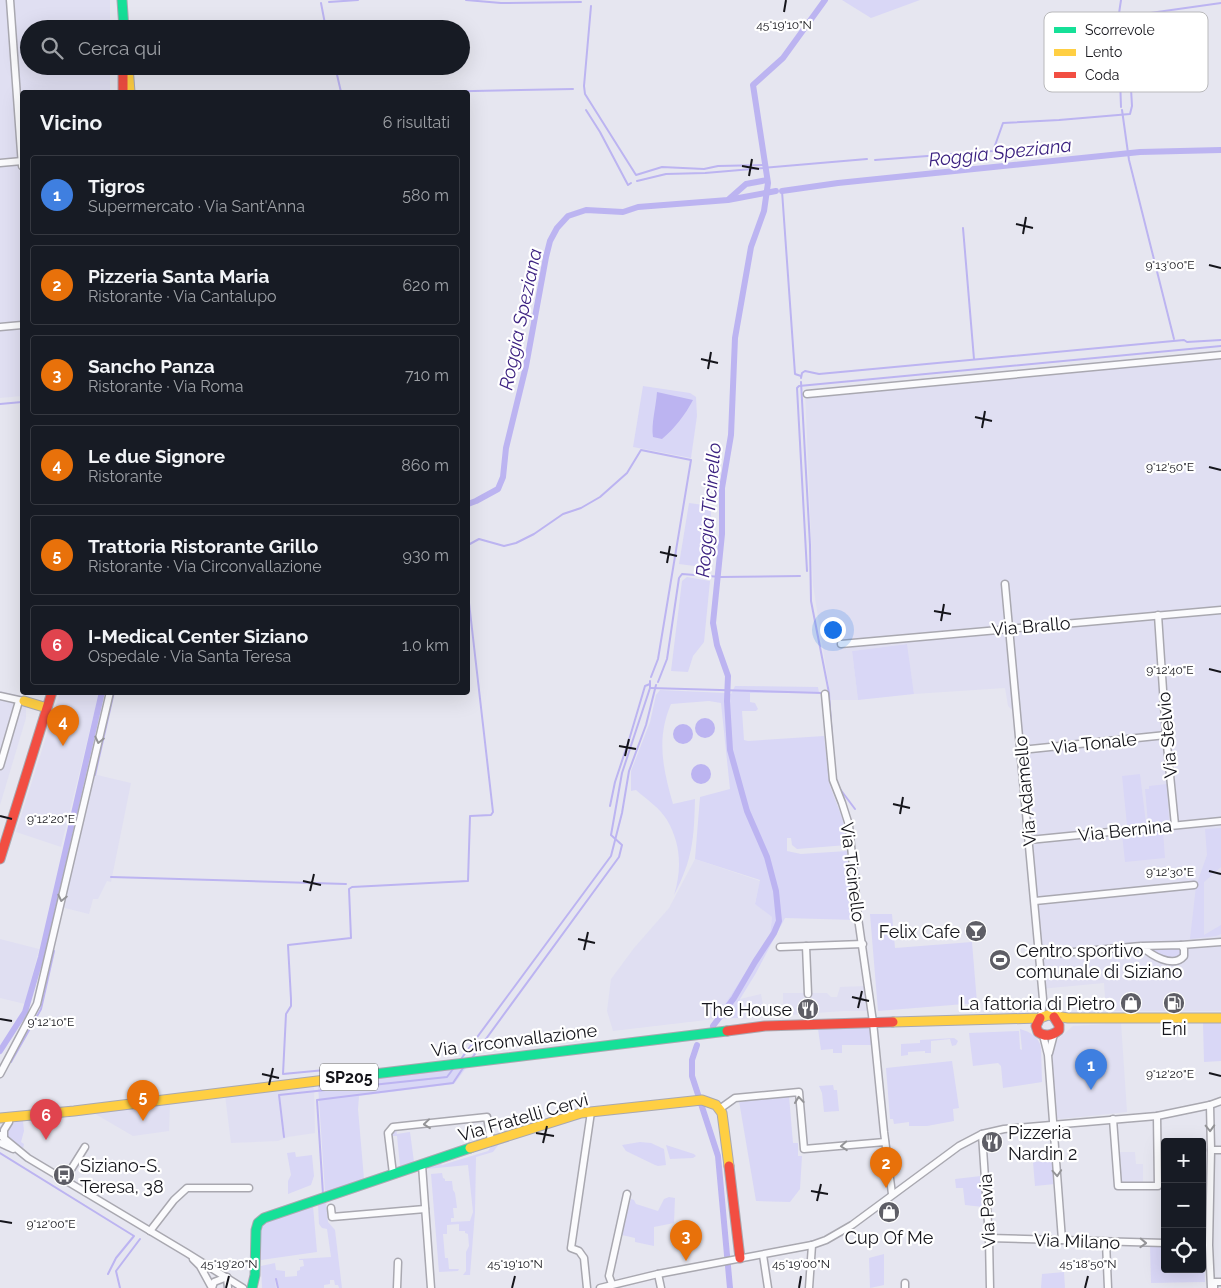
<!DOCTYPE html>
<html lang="it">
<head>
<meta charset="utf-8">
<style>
  body { margin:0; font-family:Raleway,sans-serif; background:#20242c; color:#f1f3f6 }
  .controls { position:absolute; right:15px; bottom:15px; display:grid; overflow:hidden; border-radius:5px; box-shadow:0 5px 20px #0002 }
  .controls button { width:45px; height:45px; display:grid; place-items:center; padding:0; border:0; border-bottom:1px solid #363941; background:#171b24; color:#f1f3f6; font:25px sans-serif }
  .you { position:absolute; left:832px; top:629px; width:18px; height:18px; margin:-12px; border:4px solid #fff; border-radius:50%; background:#1a73e8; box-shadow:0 0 0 8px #1a73e833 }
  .badge { display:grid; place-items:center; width:32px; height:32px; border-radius:50%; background:#afb0b5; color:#fff; font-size:16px; font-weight:700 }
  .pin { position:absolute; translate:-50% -41px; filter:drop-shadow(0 1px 2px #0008) }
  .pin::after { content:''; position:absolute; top:26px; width:18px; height:15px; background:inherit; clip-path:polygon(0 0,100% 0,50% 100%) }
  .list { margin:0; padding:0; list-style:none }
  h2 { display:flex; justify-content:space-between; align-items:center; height:65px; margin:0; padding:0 20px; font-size:21px }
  h2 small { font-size:16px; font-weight:400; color:#9ea1a6 }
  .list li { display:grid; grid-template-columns:32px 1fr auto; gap:15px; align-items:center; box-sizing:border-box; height:80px; margin:0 10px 10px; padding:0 10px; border:1px solid #363941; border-radius:5px }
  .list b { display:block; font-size:19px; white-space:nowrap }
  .list p { margin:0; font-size:16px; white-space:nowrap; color:#9ea1a6 }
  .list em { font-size:16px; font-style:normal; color:#9ea1a6 }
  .icon { flex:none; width:28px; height:28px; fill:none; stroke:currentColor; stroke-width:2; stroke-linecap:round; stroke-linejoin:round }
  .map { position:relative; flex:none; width:1221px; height:1288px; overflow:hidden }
  .search { position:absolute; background:#171b24; box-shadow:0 5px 20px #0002; left:20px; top:20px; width:450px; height:55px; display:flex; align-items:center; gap:12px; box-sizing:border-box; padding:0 18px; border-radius:28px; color:#9ea1a6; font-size:19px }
  .panel { position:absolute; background:#171b24; box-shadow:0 5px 20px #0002; left:20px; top:90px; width:450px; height:605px; border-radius:5px }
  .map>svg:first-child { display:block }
  .built { fill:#e0dff2 }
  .green { fill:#d9d7f6 }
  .water { fill:#bcb4f1 }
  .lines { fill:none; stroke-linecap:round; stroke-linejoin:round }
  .stream { stroke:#bcb4f1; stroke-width:2 }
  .canal { stroke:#bcb4f1; stroke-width:6 }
  .street-casing { stroke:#a9a8b0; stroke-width:9 }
  .fast-casing { stroke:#a9a8b0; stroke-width:11 }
  .slow-casing { stroke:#a9a8b0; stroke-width:11 }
  .jam-casing { stroke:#a9a8b0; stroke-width:11 }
  .street { stroke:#fbfbfd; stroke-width:6 }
  .fast { stroke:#16e098; stroke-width:9 }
  .slow { stroke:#ffcf43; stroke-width:9 }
  .jam { stroke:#f24e42; stroke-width:9 }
  .oneway { stroke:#949497 }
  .ticks { fill:none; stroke:#15151b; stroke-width:2 }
  .labels { text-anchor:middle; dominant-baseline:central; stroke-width:4.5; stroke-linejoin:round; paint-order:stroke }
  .shield { fill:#fff; stroke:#5b5b5f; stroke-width:1 }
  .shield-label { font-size:16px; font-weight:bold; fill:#15151b }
  .street-label { font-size:18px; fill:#15151b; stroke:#fff }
  .poi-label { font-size:18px; fill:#15151b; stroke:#fff; text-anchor:end }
  .water-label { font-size:19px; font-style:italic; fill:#3c2281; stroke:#fff }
  .key { fill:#fff; stroke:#b9b9bb; stroke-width:1 }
  .key-label { font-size:14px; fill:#15151b }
  .ticks-label { font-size:12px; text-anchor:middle; fill:#15151b; stroke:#fff; stroke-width:4.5; stroke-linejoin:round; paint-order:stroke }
</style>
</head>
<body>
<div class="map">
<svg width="1221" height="1288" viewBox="0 0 1221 1288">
  <rect width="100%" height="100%" fill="#e6e6f0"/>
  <g class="built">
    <polygon points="0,0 110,0 110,29 29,29 29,66 110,66 110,92 22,92 22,396 0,398"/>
    <polygon points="1221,351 1221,1011 1106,1011 1104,983 1040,989 1030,901 1013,711 1008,706 1005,688 914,694 906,644 852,651 858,700 831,700 813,585 805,391"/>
    <polygon points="0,691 26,697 26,718 0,805"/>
    <polygon points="60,693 99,693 61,847 16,832"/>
    <polygon points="93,774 131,783 111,882 107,881 98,899 93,899 89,914 61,907"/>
    <polygon points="695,859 760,881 755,903 772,917 770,935 715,1019 613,1031 607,1011 611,979 634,948 669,908"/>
    <polygon points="0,939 39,949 25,1004 0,998"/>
    <polygon points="865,986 871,1011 843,1011 740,1019 740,999 761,994 764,1010 783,1009 783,993 827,993 831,997 837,997 840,987"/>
    <polygon points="1121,1023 1127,1112 1061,1119 1057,1118 1053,1071 1053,1052 1056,1041 1073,1026"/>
    <polygon points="314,1085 315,1133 288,1137 278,1141 231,1143 225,1095"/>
    <polygon points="170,1103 169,1131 133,1136 92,1112"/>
    <polygon points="1118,1152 1135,1152 1136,1164 1143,1164 1143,1184 1121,1184"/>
  </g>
  <g class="green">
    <polygon points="842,0 920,0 871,18"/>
    <polygon points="643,386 690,393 696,397 697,416 691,458 633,447"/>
    <polygon points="689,503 711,506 710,568 679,564"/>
    <polygon points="687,577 710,581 704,642 693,656 688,672 671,671 682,581"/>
    <polygon points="907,644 914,694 858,700 852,651"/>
    <path d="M735,686L818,687L819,693H750V702L755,703L758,709L756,711H742L744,740L748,741L824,736L830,786L843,820L847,845L797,849L792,845L791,838H787V851L801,854L847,851L856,920L785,918L756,973L740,999L738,1018L715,1019L770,935L772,917L755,904L760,880L695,859L700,797L730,789L721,703L709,701L671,704C656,739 663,769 673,804L695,799C694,838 693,859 674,895C682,869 681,844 667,820C660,808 646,799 636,790L631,791V771L650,722L656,695L660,690L725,693L731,694Z"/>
    <polygon points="1140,774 1146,823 1127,825 1122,776"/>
    <polygon points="1167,784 1169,821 1148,823 1145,789 1149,789 1149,786"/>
    <polygon points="1221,828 1221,867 1204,882 1204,935 1221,925 1221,934 1216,936 1190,939 1196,886 1207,855 1205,829"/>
    <polygon points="1163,831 1165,858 1125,862 1122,835"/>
    <polygon points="870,914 892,914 895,948 972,942 977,1003 878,1011"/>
    <polygon points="1176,948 1182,952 1181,955 1174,959 1154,953 1151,950"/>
    <polygon points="1203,1023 1221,1023 1221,1061 1204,1062"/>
    <polygon points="869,1027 872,1031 873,1045 842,1045 842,1053 833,1053 833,1049 821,1050 818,1029"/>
    <path d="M1020,1029C1030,1032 1039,1036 1041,1048H1038H1041L1042,1082L1003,1088L1001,1066L998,1063L973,1066L969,1033L1019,1031L1020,1049L1022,1050Z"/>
    <polygon points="954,1038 958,1041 956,1045 952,1046 950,1039 931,1041 931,1053 925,1053 925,1051 908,1052 908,1055 901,1056 901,1044 920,1043 920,1040"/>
    <polygon points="952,1061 959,1108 953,1109 954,1121 927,1126 909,1126 909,1122 894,1124 893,1119 890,1119 886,1068"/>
    <polygon points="466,1068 454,1084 359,1096 358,1109 364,1179 325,1192 318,1085"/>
    <polygon points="833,1085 834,1090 837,1090 839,1111 824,1112 822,1093 819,1086"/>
    <polygon points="789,1096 793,1143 798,1143 798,1156 802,1156 800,1189 790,1202 756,1201 739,1101"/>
    <path d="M23,1121L24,1131L21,1142L24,1144L23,1149L10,1141L6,1136C7,1123 11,1123 23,1121Z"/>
    <polygon points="396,1129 397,1134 410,1132 414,1162 400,1166 397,1136 392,1136 392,1133"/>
    <polygon points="640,1142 651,1143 664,1149 666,1165 658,1166 655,1165 626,1151 622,1145"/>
    <polygon points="499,1144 493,1152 476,1157 475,1212 470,1275 463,1275 466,1271 466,1252 469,1246 468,1234 465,1233 465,1231 459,1231 459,1224 447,1225 447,1234 443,1234 445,1258 448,1258 449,1269 459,1269 458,1271 439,1272 431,1174 442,1173 443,1178 445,1179 445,1181 452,1181 453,1190 455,1193 457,1208 453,1208 454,1218 451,1218 451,1222 470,1221 473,1212 468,1165 426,1169 440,1163 442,1165 488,1151 491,1147"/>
    <polygon points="666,1145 694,1154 696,1156 693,1158 670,1159"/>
    <polygon points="295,1152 296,1157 312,1155 314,1176 311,1185 288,1194 288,1181 291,1175 287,1153"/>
    <polygon points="1053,1161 1055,1184 1035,1186 1033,1162"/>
    <polygon points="981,1176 983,1207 965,1205 963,1188 956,1188 955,1179"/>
    <polygon points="669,1197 675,1198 674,1223 654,1227 654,1246 635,1242 635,1238 622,1235 616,1265 612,1264 631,1199 634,1200 636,1204 658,1211 664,1199"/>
    <polygon points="326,1202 328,1222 335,1230 342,1288 339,1288 338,1285 335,1285 334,1280 330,1280 330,1284 324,1285 324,1288 278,1288 276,1278 275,1279 276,1288 262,1288 261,1266 275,1263 276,1270 285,1271 285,1277 297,1276 297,1271 300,1270 300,1267 304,1266 303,1260 299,1260 299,1259 331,1257 327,1229 322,1228 319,1224 318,1204"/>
    <polygon points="313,1206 317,1252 261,1260 261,1229 265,1223"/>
    <polygon points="1150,1245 1165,1245 1165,1269 1202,1269 1202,1246 1204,1248 1205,1282 1151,1283"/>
    <polygon points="884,1254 884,1285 870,1288 869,1258"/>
    <polygon points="1064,1272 1065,1288 1041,1288 1042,1274"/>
  </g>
  <g class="water">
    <path d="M657,392L693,400C685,415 675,428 662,439L653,437C651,424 656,407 657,392Z"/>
    <circle cx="705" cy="728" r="10"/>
    <circle cx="683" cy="734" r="10"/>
    <circle cx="701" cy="774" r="10"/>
  </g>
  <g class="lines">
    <g class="stream">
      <polyline points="466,0 501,3 581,2"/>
      <polyline points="1121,0 1118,20 1121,107"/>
      <polyline points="329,2 358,0"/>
      <polyline points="321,3 326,29"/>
      <polyline points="591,6 584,86 585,94 636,175 662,167 704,169 718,166 764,165"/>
      <polyline points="335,66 341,92"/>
      <polyline points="426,92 573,89"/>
      <polyline points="586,110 600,132 628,185 631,183"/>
      <polyline points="1122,110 1129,160 1174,339"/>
      <polyline points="875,160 993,151 1003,123 1059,120 1130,114 1132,106 1127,19 1131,14 1143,14 1221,3"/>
      <polyline points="637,181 666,174 705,173 867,159"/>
      <polyline points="782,191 795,374 801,376"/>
      <polyline points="963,228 974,359"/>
      <polyline points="801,378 802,373 805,371 819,374 1184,340 1187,342 1221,340"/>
      <polyline points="801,382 810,545 811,601 829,693 827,693"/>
      <polyline points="0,404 22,402"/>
      <polyline points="468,545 479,539 504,546 516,543 534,534 563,514 581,508 600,497 627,473 641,450 691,460 658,659 651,677"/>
      <polyline points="807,571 797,388 799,386 1221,346"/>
      <polyline points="658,682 667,659 679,578 682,574 721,577 800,576"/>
      <polyline points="650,688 822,693"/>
      <polyline points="829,693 832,738"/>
      <polyline points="95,775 114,692"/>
      <polyline points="840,789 855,809"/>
      <polyline points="610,806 615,782 629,740 645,686 650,684"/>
      <polyline points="60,872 64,873"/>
      <polyline points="111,877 346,884"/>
      <polyline points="472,1058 619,857 622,845 611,835 622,773 650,688 650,681"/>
      <polyline points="461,1059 611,856 622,813 629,771 646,725 656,685"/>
      <polyline points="11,1062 41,1009 54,951"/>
      <polyline points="330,1075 329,1072 325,1070 283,1074 286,1014 291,1006 291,999 288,945 351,938 349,889 352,887 468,881 470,816 491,815 493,812 468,594"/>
      <polyline points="284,1137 279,1095 447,1077 453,1069"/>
      <polyline points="0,1153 134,1236 116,1258 108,1274"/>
      <polyline points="323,1194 317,1100 453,1083 463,1068"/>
      <polyline points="276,1279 278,1288"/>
      <polyline points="120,1288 116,1271 140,1239"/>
    </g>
    <g class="canal">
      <polyline points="782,191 838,183 1140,152 1221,150"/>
      <polyline points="729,199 746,184 767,180"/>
      <polyline points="468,504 476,501 498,489 503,477 506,448 526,366 546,257 550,241 557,228 568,216 586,210 623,212 638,207 728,200 776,191"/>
      <polyline points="713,1026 734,998 755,962 774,933 779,921 776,891 767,857 747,811 730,750 727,701 728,676 717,645 713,623 722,534 722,488 731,435 735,338 751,247 764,211 768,183 753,85 783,58 825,0"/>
      <polyline points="697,1045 692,1060 692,1076 718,1156 730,1288"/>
      <polyline points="0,1051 25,1012 41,957 102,692"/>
    </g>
    <g class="street-casing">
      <g id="street">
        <polyline points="10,0 22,166"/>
        <polyline points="0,163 22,161"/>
        <polyline points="0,327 22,325"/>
        <polyline points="807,394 1221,355"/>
        <polyline points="1005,584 1043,999 1041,1017"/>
        <polyline points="1158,615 1166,735 1175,825"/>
        <polyline points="841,644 1221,610"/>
        <polyline points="825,694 833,780 842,803 849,825 858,918 873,1022 884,1132 892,1194"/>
        <polyline points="0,696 23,701"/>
        <polyline points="1021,750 1166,735"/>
        <polyline points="0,766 19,701"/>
        <polyline points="1029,840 1221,821"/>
        <polyline points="1035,901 1194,885"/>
        <polyline points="1181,945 1221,942"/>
        <polyline points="806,946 808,994"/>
        <polyline points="780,947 863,944"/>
        <path d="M1040,955L1141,946L1181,945L1184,949V956C1173,969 1151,955 1141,946"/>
        <polyline points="1043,1035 1048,1055 1062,1240"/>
        <polyline points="1049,1053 1054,1034"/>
        <polyline points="0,1074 37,1004 110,692"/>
        <polyline points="1210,1105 1211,1150 1209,1245 1211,1288"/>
        <polyline points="721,1108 735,1098 799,1092 804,1149 885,1142"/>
        <polyline points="1113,1119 1118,1186 1158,1186 1157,1116"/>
        <polyline points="982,1134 989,1238 990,1288"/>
        <polyline points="0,1135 28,1158 187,1253 243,1288"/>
        <polyline points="4,1139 4,1130 9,1122"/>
        <polyline points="0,1143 13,1149"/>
        <polyline points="1211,1150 1221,1150"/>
        <polyline points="422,1165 431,1288"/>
        <polyline points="393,1174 388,1133 393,1127 487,1117 491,1141"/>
        <polyline points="65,1179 85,1147"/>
        <polyline points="331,1208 332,1217 425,1209"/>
        <polyline points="150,1231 174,1200 187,1188 249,1188"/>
        <polyline points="989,1238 1165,1243"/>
        <polyline points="1106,1242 1108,1288"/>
        <polyline points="763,1255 768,1288"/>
        <polyline points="193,1259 200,1266 212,1288"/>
        <polyline points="658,1274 661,1288"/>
        <polyline points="227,1277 228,1288"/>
        <polyline points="612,1284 609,1276 627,1194"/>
        <polyline points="212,1288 214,1282 227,1277"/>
        <polyline points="397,1288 398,1262"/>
        <polyline points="587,1288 584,1258 579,1251 571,1248 591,1112"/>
        <polyline points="600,1288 658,1274 812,1245 826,1240 852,1225 959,1146 982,1134 1004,1129 1157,1116 1210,1105 1221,1101"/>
        <polyline points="809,1288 812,1245"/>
        <polyline points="905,1288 905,1283"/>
        <polyline points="1214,1288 1214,1282 1221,1282"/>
      </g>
    </g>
    <g class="fast-casing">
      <g id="fast">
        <polyline points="122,0 124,29"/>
        <polyline points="366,1075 727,1031"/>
        <polyline points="252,1288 255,1275 256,1230 258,1223 264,1218 470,1148"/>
      </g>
    </g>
    <g class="slow-casing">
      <g id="slow">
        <polyline points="128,66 130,92"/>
        <polyline points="24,701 47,708"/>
        <polyline points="893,1022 1040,1018 1048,1015 1068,1018 1221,1018"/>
        <polyline points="0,1118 74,1111 366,1075"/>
        <polyline points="470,1148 581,1113 702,1100 716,1105 722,1113 729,1166"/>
      </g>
    </g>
    <g class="jam-casing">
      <g id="jam">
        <polyline points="123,72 123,92"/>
        <polyline points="0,859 52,692"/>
        <path d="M1040,1018L1036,1026L1038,1032C1045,1037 1052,1036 1059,1030V1025L1054,1017"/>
        <polyline points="727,1031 765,1026 893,1022"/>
        <polyline points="729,1166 740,1258"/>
      </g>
    </g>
    <use href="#street" class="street"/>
    <use href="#fast" class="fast"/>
    <use href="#slow" class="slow"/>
    <use href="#jam" class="jam"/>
  </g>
  <defs><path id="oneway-chevron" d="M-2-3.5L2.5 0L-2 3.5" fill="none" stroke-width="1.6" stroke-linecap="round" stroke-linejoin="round" transform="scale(1.25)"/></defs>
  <g class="oneway">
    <use href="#oneway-chevron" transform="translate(99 740) rotate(103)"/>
    <use href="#oneway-chevron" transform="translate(62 898) rotate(103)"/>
    <use href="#oneway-chevron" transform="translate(799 1100) rotate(-96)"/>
    <use href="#oneway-chevron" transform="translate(427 1124) rotate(174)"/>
    <use href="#oneway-chevron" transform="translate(1210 1128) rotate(88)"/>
    <use href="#oneway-chevron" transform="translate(844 1146) rotate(176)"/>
    <use href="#oneway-chevron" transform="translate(1057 1173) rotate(86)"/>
    <use href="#oneway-chevron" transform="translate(1143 1243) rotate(2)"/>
  </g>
  <path class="ticks" d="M784,12L786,0M742,166L759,169M749,176L752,159M1016,224L1033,228M1023,234L1026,217M1209,265L1221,268M701,359L718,363M708,369L711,352M975,417L992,421M982,428L985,411M1209,467L1221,470M660,552L677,556M667,563L670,546M934,611L951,614M941,621L944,604M1209,669L1221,672M619,746L636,749M625,756L629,739M893,804L910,808M900,814L903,797M0,816L12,819M1209,871L1221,874M303,881L321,885M310,891L314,874M578,939L595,943M584,950L588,932M852,997L869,1001M858,1008L862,991M0,1019L12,1021M1209,1073L1221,1076M262,1074L279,1078M269,1085L273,1068M536,1133L554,1136M543,1143L547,1126M811,1191L828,1194M817,1201L821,1184M0,1221L12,1223M226,1288L229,1276M512,1288L515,1276M799,1288L801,1276M1085,1288L1088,1276"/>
  <defs>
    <g id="bar-disc" transform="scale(1.125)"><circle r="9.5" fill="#5e5e66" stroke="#fff"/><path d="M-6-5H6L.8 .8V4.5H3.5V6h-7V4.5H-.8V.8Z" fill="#fff"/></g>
    <g id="stadium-disc" transform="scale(1.125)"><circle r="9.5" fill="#5e5e66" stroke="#fff"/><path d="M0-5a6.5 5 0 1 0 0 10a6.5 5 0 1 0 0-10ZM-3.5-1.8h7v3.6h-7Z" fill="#fff"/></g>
    <g id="shop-disc" transform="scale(1.125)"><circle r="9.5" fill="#5e5e66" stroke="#fff"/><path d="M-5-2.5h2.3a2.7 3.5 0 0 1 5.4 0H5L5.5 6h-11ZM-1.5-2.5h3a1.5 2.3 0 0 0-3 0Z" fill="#fff"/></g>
    <g id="fuel-disc" transform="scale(1.125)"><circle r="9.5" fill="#5e5e66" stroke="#fff"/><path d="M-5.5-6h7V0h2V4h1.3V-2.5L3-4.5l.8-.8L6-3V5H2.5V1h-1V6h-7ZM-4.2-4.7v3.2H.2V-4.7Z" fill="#fff"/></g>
    <g id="restaurant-disc" transform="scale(1.125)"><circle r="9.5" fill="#5e5e66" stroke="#fff"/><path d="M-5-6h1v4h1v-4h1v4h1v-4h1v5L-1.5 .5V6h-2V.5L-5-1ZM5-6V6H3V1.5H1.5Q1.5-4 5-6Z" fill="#fff"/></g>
    <g id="bus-disc" transform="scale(1.125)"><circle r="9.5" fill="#5e5e66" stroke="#fff"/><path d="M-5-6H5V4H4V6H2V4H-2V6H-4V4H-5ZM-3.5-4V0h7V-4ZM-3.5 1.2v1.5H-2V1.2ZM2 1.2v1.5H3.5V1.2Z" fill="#fff"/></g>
  </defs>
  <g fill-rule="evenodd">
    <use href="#bar-disc" x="976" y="931"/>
    <use href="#stadium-disc" x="1000" y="960"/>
    <use href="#shop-disc" x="1131" y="1003"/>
    <use href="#fuel-disc" x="1174" y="1003"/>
    <use href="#restaurant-disc" x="808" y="1009"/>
    <use href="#restaurant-disc" x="992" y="1142"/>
    <use href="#bus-disc" x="64" y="1175"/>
    <use href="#shop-disc" x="889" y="1212"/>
  </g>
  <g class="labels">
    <rect class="shield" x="320" y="1063.5" width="58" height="27" rx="4"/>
    <g class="shield-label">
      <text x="349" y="1077">SP205</text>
    </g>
    <g class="street-label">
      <text transform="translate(1031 626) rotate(-5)">Via Brallo</text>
      <text transform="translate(1167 735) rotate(-95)">Via Stelvio</text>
      <text transform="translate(1094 743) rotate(-6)">Via Tonale</text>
      <text transform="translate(1025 791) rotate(-95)">Via Adamello</text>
      <text transform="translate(1125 830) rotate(-6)">Via Bernina</text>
      <text transform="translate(853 872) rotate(83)">Via Ticinello</text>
      <text transform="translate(514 1040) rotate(-7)">Via Circonvallazione</text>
      <text transform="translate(523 1117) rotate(-16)">Via Fratelli Cervi</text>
      <text transform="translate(987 1211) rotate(-93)">Via Pavia</text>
      <text transform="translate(1077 1241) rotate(2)">Via Milano</text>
    </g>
    <g class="poi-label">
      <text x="960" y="931">Felix Cafe</text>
      <text x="1016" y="950" text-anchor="start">Centro sportivo<tspan x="1016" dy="21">comunale di Siziano</tspan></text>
      <text x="1115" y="1003">La fattoria di Pietro</text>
      <text x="792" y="1009">The House</text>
      <text x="1174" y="1028" text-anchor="middle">Eni</text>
      <text x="1008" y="1132" text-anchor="start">Pizzeria<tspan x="1008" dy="21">Nardin 2</tspan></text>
      <text x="80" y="1165" text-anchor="start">Siziano-S.<tspan x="80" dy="21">Teresa, 38</tspan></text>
      <text x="889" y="1237" text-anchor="middle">Cup Of Me</text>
    </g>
    <g class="water-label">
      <text transform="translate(1000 152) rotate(-6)">Roggia Speziana</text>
      <text transform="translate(520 319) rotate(-78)">Roggia Speziana</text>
      <text transform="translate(708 510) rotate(-85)">Roggia Ticinello</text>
    </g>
  </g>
  <rect x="1044" y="12" width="164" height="80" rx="8" class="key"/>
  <rect x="1054" y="27" width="22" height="6" fill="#16e098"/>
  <rect x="1054" y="49" width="22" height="7" fill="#ffcf43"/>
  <rect x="1054" y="72" width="22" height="6" fill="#f24e42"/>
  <g class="key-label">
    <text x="1085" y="35">Scorrevole</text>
    <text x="1085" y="57">Lento</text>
    <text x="1085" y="80">Coda</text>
  </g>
  <g class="ticks-label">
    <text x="784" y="29">45°19'10"N</text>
    <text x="1170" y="269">9°13'00"E</text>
    <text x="1170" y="471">9°12'50"E</text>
    <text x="1170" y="674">9°12'40"E</text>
    <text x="51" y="823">9°12'20"E</text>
    <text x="1170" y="876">9°12'30"E</text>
    <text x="51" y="1026">9°12'10"E</text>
    <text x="1170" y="1078">9°12'20"E</text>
    <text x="51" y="1228">9°12'00"E</text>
    <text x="229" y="1268">45°19'20"N</text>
    <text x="515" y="1268">45°19'10"N</text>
    <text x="801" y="1268">45°19'00"N</text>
    <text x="1088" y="1268">45°18'50"N</text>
  </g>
</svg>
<div class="controls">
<button>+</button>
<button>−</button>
<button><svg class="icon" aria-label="locate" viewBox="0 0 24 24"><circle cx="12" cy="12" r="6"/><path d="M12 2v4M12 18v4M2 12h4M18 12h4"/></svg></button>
</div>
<div class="you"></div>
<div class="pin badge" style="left:1091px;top:1090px;background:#3f7fe0">1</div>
<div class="pin badge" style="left:886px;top:1188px;background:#e8710a">2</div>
<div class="pin badge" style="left:686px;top:1261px;background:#e8710a">3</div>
<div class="pin badge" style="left:63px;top:746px;background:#e8710a">4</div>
<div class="pin badge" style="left:143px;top:1121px;background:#e8710a">5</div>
<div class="pin badge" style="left:46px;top:1140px;background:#e0444e">6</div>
<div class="search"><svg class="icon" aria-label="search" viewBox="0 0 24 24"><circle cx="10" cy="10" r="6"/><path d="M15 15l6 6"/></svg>Cerca qui</div>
<section class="panel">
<h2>Vicino<small>6 risultati</small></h2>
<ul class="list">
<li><span class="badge" style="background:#3f7fe0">1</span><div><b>Tigros</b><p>Supermercato · Via Sant'Anna</p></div><em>580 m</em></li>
<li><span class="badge" style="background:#e8710a">2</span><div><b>Pizzeria Santa Maria</b><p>Ristorante · Via Cantalupo</p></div><em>620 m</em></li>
<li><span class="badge" style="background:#e8710a">3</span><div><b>Sancho Panza</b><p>Ristorante · Via Roma</p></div><em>710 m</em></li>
<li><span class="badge" style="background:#e8710a">4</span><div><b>Le due Signore</b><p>Ristorante</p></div><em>860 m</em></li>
<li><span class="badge" style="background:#e8710a">5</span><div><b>Trattoria Ristorante Grillo</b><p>Ristorante · Via Circonvallazione</p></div><em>930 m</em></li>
<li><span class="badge" style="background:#e0444e">6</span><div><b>I-Medical Center Siziano</b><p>Ospedale · Via Santa Teresa</p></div><em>1.0 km</em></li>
</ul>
</section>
</div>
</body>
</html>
